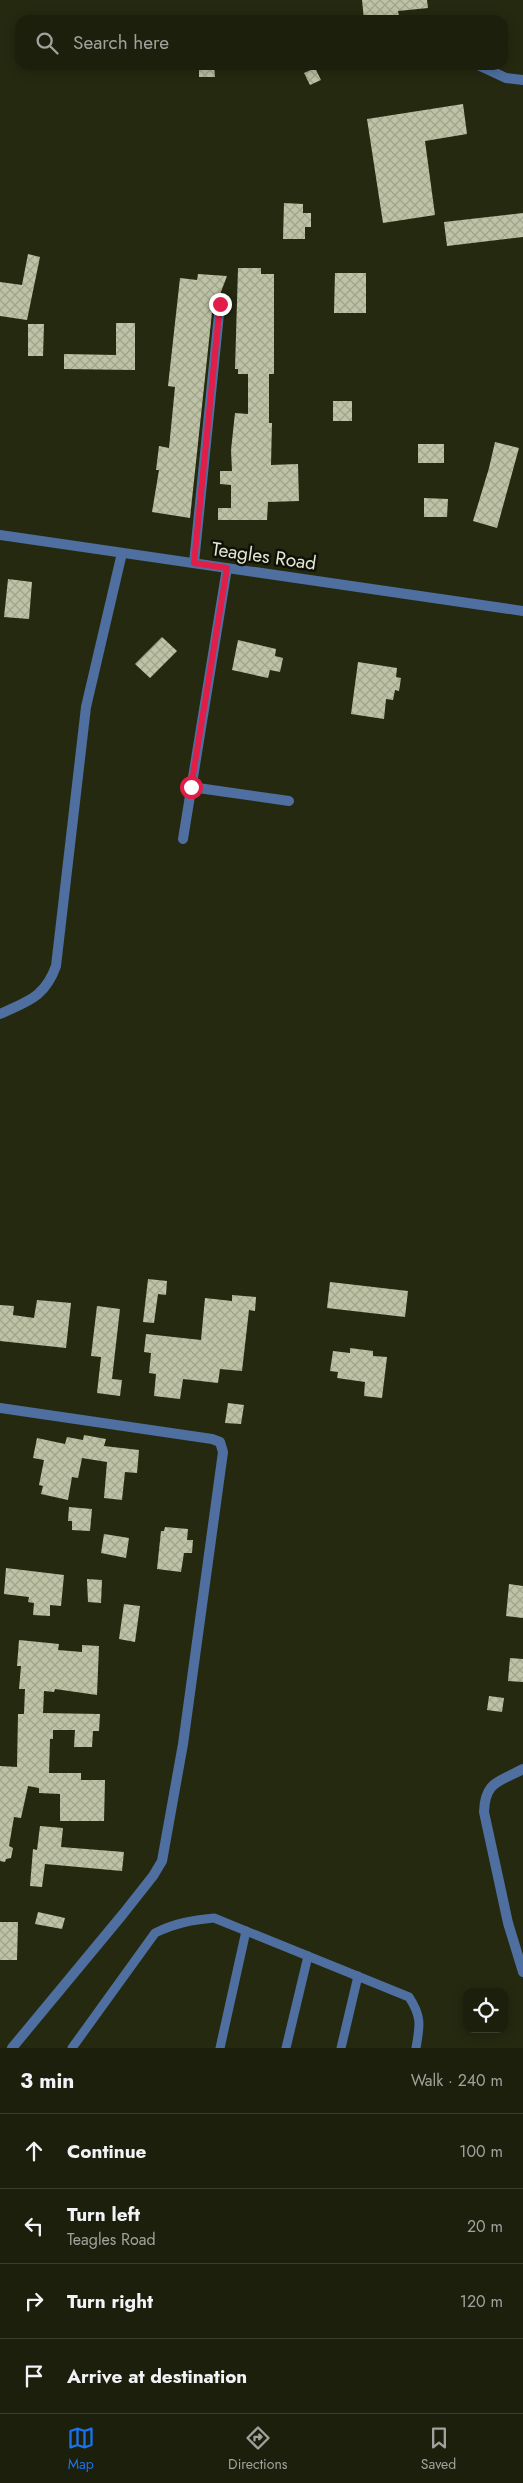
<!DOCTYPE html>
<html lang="en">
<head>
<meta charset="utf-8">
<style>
  body { margin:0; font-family:Jost,sans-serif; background:#292c1a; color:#f1f3f6 }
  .controls { position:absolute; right:15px; bottom:15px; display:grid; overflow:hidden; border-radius:10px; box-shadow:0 2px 12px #0003 }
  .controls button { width:45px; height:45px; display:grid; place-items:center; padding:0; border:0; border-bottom:1px solid #3a3d2d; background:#1c1f0c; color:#f1f3f6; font:25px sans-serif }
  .stop { position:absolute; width:15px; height:15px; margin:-11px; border:4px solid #e11d48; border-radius:50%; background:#fff }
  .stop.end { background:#e11d48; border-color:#fff; box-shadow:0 1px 5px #0008 }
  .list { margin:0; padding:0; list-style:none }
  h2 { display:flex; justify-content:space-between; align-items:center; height:65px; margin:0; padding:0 20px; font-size:21px }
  h2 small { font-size:16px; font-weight:400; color:#a0a29d }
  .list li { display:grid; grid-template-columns:32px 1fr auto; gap:15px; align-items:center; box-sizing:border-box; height:75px; padding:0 20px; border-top:1px solid #3a3d2d }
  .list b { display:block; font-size:19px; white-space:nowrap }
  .list p { margin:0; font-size:16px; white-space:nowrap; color:#a0a29d }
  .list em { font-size:16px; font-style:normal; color:#a0a29d }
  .icon { flex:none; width:28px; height:28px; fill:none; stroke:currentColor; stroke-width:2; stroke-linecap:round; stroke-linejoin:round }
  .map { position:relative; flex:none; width:523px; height:2048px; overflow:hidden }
  .search { position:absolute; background:#1c1f0c; box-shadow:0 2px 12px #0003; left:15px; right:15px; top:15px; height:55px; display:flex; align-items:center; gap:12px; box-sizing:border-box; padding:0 18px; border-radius:15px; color:#a0a29d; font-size:19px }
  .sheet { height:365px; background:#1c1f0c }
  nav { display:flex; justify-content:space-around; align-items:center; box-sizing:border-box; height:70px; border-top:1px solid #3a3d2d; background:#1c1f0c; font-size:14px; color:#a0a29d }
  nav a { display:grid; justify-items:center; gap:2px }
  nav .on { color:#1a73e8 }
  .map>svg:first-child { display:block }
  .building { fill:url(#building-cross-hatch) }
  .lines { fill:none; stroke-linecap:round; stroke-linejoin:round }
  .service { stroke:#4e6f9f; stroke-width:9 }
  .minor { stroke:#4e6f9f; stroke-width:10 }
  .route { stroke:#e11d48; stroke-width:6 }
  .labels { text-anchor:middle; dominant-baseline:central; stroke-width:5; stroke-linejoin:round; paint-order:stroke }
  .street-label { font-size:19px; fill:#e3e7d7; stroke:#0f1106 }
</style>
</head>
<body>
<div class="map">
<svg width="523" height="2048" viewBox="0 0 523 2048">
  <defs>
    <pattern id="building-cross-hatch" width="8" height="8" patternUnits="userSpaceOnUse" patternTransform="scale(1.25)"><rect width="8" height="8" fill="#bec3a5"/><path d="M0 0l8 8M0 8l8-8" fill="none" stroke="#a0a48c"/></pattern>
  </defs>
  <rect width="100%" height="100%" fill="#252910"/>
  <g class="building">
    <polygon points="362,0 427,0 428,8 398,11 399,16 364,20"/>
    <polygon points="199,65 214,65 215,77 199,77"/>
    <polygon points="315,68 321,80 310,85 304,73"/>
    <polygon points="463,104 467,134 425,141 435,215 383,223 367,119"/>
    <polygon points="284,203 303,204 303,213 311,213 311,227 305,227 305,239 283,239"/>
    <polygon points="523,213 523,237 447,246 444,222"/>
    <polygon points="28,254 40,257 27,320 0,316 0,282 22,285"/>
    <polygon points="238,268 261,268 261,274 274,274 274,374 269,374 269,423 272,423 271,465 298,464 299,501 268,502 267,520 218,520 218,508 231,508 231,485 220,484 220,471 232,471 231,450 235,413 248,414 248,374 238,374 238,369 235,369"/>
    <polygon points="335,273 366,273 366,313 334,313"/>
    <polygon points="198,274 227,276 219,297 213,303 190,518 152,512 159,470 156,470 159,446 169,448 175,387 168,386 180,278 197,280"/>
    <polygon points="116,323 135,323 135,370 64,369 64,354 116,355"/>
    <polygon points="28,324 44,324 43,356 28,356"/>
    <rect x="333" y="401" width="19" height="20"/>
    <polygon points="495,442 519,448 497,528 473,521 489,468"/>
    <rect x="418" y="444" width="26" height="19"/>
    <polygon points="424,498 448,499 447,517 424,517"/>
    <polygon points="8,579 32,582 29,619 4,617"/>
    <polygon points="162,637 177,651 150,678 135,664"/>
    <polygon points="238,640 276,649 275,656 283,658 280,672 270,670 268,678 232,670"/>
    <polygon points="358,662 397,668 396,677 401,678 399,691 395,690 393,700 386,699 384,719 351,714"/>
    <polygon points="148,1279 167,1281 166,1295 158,1294 154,1323 143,1322"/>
    <polygon points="330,1282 408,1291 405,1317 327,1308"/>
    <polygon points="232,1295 256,1297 255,1311 249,1310 242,1371 220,1369 218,1383 183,1379 180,1399 154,1396 156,1374 149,1373 151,1353 144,1352 146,1334 201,1340 205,1298 232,1301"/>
    <polygon points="37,1300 71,1303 66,1348 0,1341 0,1305 14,1306 13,1315 34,1318"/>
    <polygon points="97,1306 120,1309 112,1379 122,1380 120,1396 97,1393 101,1357 91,1356"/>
    <polygon points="350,1348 373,1351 373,1356 387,1357 382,1398 364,1396 365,1382 337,1378 338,1372 330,1371 333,1351 350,1353"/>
    <polygon points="228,1403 244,1405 241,1424 225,1423"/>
    <polygon points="84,1435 106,1439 104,1446 139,1450 137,1473 125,1472 122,1500 104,1498 107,1462 82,1458 78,1478 72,1477 68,1500 41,1494 43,1486 39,1485 44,1460 33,1458 37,1438 65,1444 67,1437 83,1440"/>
    <polygon points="69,1507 92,1509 90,1531 72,1530 72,1521 68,1521"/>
    <polygon points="165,1527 188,1529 187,1540 193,1540 192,1553 184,1553 181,1572 157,1569 161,1531 164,1531"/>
    <polygon points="104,1534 129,1538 126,1558 101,1553"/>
    <polygon points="6,1568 64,1575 61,1606 50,1605 50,1616 33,1615 34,1603 28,1602 29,1597 4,1594"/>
    <polygon points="87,1579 102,1580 101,1603 88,1602"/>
    <polygon points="509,1584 523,1586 523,1618 506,1616"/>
    <polygon points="124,1604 140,1606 135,1642 119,1639"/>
    <polygon points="19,1640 59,1644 58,1650 82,1652 82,1645 99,1646 97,1695 55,1689 54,1692 44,1691 43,1713 100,1714 99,1731 93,1731 92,1747 74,1747 75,1730 53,1730 53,1739 50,1739 49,1773 81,1773 81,1780 105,1780 104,1821 60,1821 60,1794 39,1793 39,1788 28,1786 21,1818 14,1817 9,1846 13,1848 11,1858 6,1859 5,1862 0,1861 0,1766 17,1767 18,1714 24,1714 25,1689 19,1689 21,1666 17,1666"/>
    <polygon points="510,1658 523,1659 523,1682 508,1681"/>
    <polygon points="489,1696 504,1698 502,1712 487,1710"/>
    <polygon points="40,1826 63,1828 61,1847 124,1852 122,1871 45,1864 42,1887 30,1886 33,1849 37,1850"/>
    <polygon points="38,1912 65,1918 62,1929 35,1924"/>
    <polygon points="0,1922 18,1922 17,1960 0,1960"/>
  </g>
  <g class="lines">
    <g class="service">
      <path d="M72,2048L155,1933C175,1923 193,1920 214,1918L409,1997C422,2017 420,2025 416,2048"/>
      <polyline points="220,2048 246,1931"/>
      <polyline points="286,2048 308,1956"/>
      <polyline points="341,2048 358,1976"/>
    </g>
    <g class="minor">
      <polyline points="478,65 506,78 523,80"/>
      <polyline points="0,535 523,611"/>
      <polyline points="194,563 220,304"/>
      <polyline points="191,787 289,801"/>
      <polyline points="183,839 227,568"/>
      <path d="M0,1014C28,1001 45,997 56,966L86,707L122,553"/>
      <polyline points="0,1408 212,1439 220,1442 223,1452 183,1744 162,1861 153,1876 123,1914 12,2048"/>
      <path d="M523,1769C499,1782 485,1781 484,1812L508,1923L523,1972"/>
    </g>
  </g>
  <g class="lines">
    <polyline class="route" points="191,787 227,568 194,563 220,304"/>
  </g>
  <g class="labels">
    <g class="street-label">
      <text transform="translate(264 556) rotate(8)">Teagles Road</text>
    </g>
  </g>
</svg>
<div class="controls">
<button><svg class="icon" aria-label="locate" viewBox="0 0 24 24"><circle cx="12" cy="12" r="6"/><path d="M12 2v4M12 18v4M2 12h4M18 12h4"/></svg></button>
</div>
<div class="stop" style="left:191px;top:787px"></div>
<div class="stop end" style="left:220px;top:304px"></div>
<div class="search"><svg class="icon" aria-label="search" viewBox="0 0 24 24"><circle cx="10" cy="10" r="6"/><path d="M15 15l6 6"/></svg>Search here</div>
</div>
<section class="sheet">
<h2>3 min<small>Walk · 240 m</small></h2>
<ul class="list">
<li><svg class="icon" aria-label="ahead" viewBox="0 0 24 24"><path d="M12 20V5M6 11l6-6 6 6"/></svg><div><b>Continue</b></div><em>100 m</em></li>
<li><svg class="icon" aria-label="left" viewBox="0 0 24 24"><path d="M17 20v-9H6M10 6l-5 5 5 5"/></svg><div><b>Turn left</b><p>Teagles Road</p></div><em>20 m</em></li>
<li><svg class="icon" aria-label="right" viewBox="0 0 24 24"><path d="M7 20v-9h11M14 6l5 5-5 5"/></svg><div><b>Turn right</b></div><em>120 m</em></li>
<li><svg class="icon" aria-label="arrive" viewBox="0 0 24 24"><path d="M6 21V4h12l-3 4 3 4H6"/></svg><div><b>Arrive at destination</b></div></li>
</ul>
</section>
<nav>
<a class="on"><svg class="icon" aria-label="map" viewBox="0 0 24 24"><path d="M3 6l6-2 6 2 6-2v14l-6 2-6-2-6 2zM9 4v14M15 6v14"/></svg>Map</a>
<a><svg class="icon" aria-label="directions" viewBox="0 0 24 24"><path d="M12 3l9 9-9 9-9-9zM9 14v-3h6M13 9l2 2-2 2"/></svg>Directions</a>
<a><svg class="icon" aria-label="saved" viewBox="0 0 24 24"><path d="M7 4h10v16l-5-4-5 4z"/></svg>Saved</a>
</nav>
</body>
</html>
